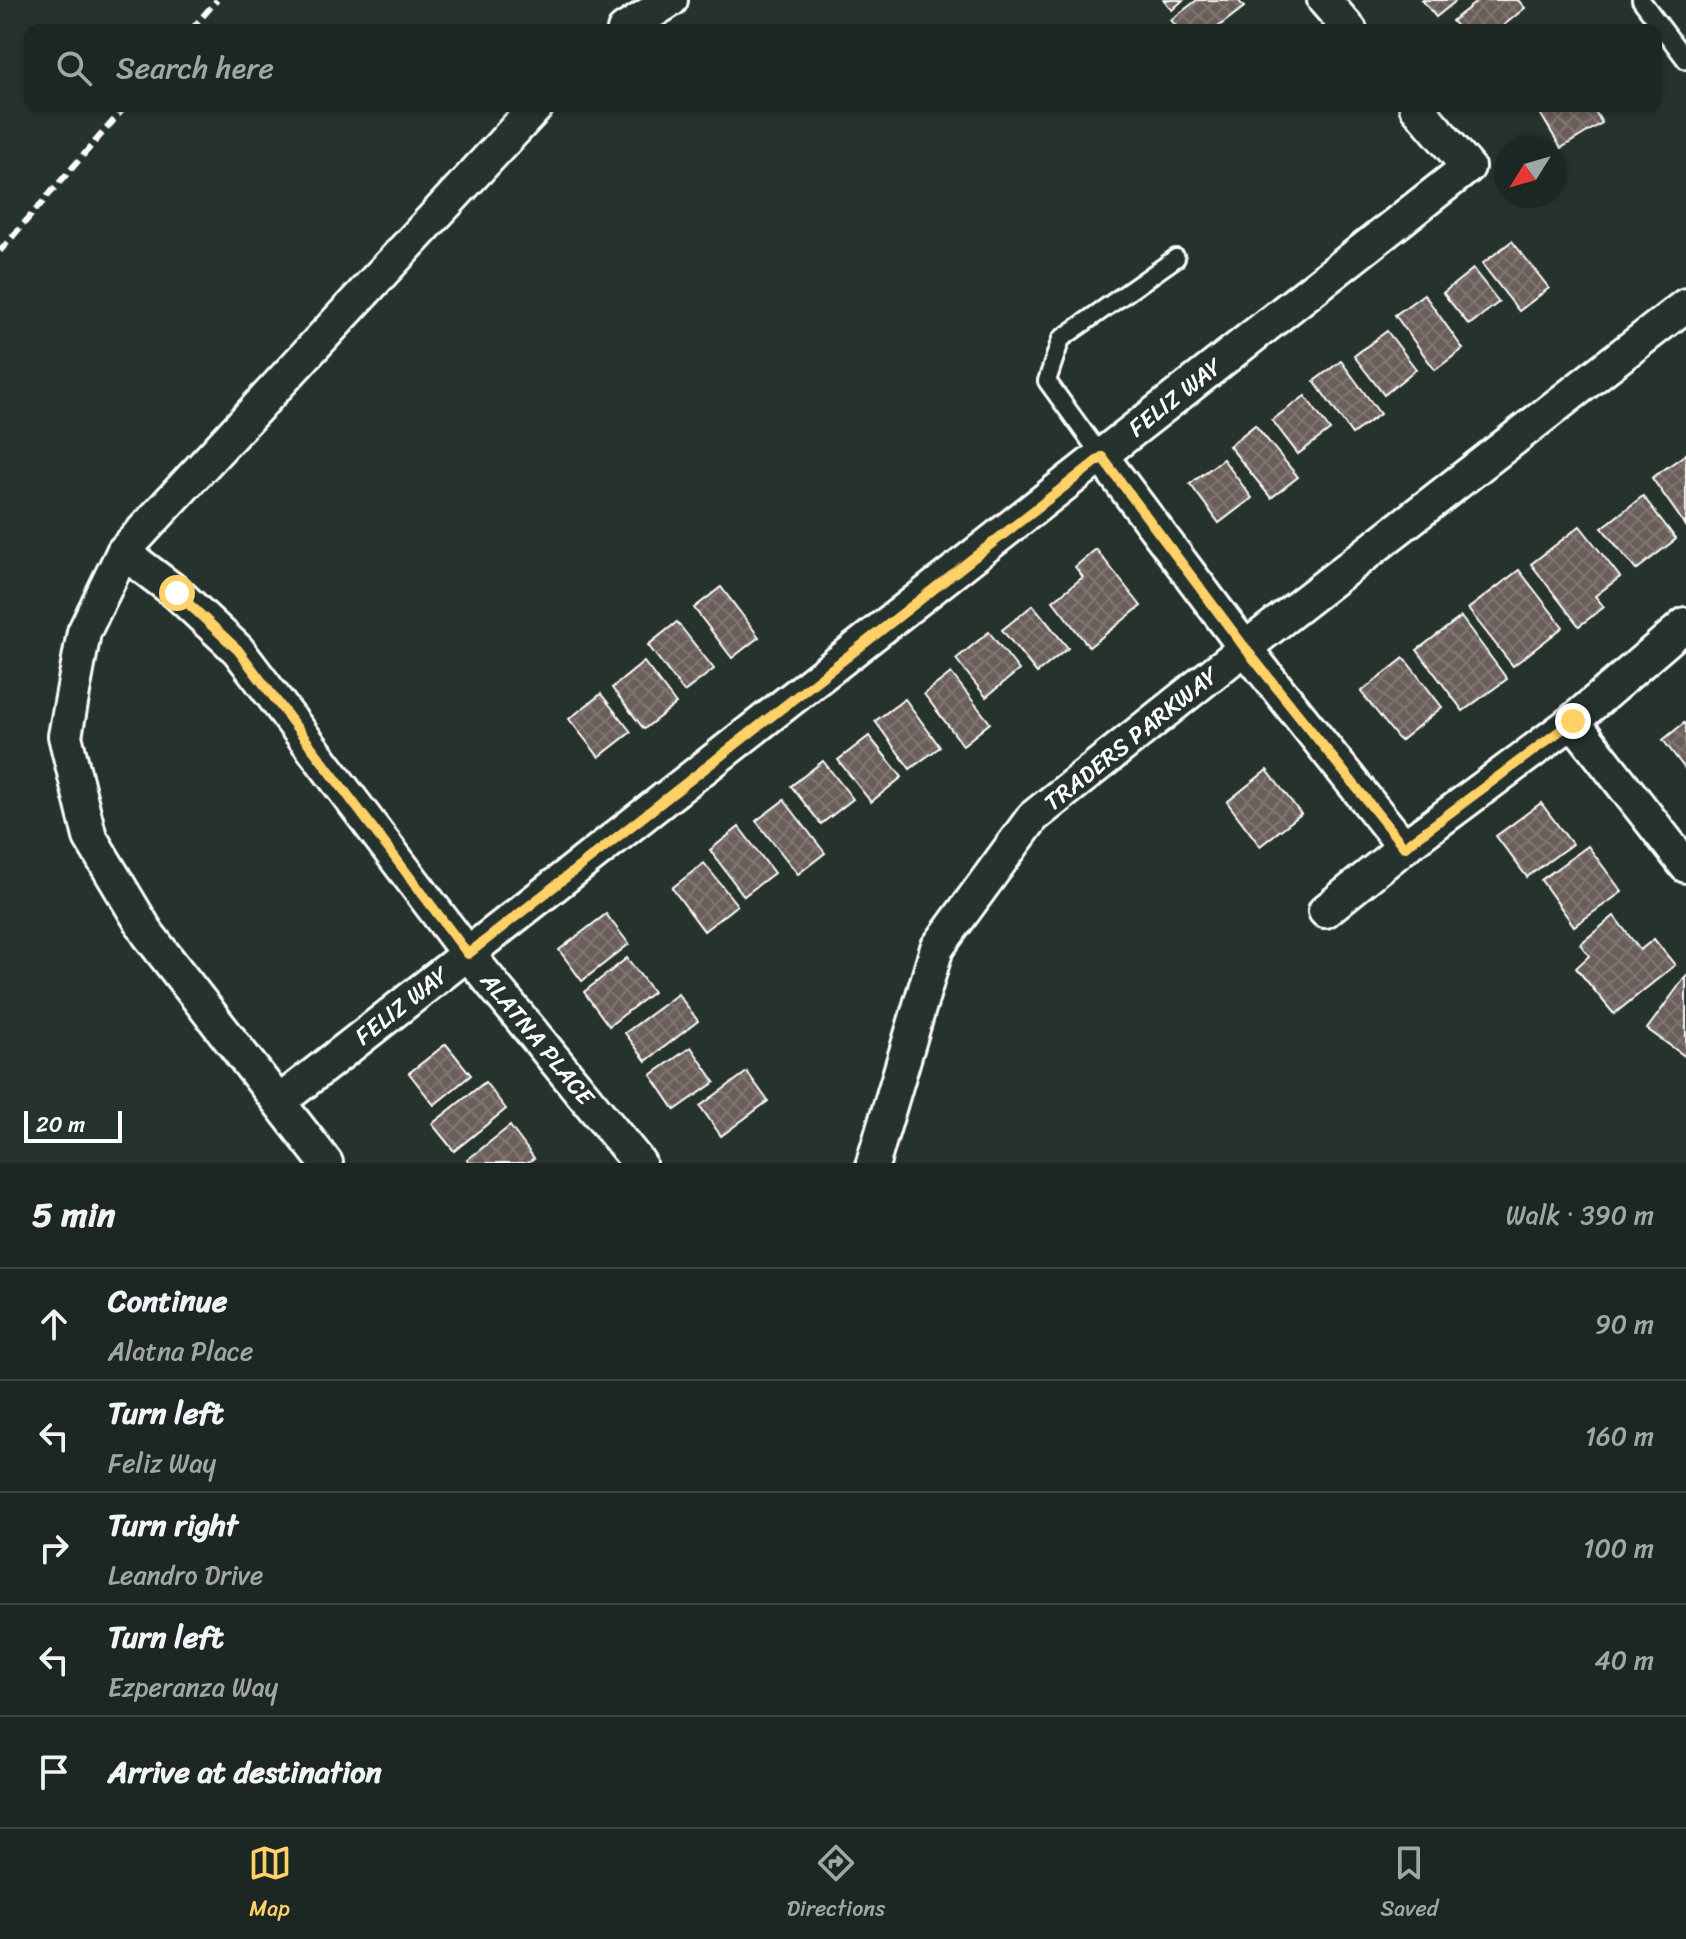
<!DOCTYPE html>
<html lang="en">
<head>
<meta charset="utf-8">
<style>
  body { margin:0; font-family:Sriracha,sans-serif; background:#252e2a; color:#f1f3f6 }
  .compass { position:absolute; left:1494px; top:136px; width:72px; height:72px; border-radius:50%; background:#1c2622; box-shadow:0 2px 6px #0004; rotate:233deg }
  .scale { position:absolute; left:24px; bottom:20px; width:98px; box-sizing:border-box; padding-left:8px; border:4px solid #fff; border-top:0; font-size:22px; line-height:28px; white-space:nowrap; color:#fff; -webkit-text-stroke:6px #26332d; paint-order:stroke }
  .stop { position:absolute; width:24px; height:24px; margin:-18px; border:6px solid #ffd166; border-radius:50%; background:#fff }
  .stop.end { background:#ffd166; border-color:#fff; box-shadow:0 2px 8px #0008 }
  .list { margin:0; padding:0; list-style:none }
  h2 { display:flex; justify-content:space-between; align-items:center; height:104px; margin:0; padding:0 32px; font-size:34px }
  h2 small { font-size:26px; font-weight:400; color:#a0a5a5 }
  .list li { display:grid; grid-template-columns:52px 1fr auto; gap:24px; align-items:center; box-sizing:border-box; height:112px; padding:0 32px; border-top:2px solid #3a4340 }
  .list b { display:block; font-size:30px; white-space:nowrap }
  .list p { margin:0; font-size:26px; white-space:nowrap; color:#a0a5a5 }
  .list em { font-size:26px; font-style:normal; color:#a0a5a5 }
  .icon { flex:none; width:44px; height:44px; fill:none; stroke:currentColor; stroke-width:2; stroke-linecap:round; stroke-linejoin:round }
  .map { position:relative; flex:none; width:1686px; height:1163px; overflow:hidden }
  .search { position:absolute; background:#1c2622; box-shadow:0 2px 6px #0004; left:24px; right:24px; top:24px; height:88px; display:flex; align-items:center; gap:20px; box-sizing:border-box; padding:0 28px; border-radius:16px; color:#a0a5a5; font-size:30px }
  .sheet { height:664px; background:#1c2622 }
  nav { display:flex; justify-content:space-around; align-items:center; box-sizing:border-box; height:112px; border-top:2px solid #3a4340; background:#1c2622; font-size:22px; color:#a0a5a5 }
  nav a { display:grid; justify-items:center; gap:4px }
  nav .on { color:#ffd166 }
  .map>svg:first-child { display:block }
  .building { fill:url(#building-cross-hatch); stroke:#fff; stroke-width:2 }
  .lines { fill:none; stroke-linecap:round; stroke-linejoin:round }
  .service-casing { stroke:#fff; stroke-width:22 }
  .minor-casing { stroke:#fff; stroke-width:38 }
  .service { stroke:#26332d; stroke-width:16 }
  .minor { stroke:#26332d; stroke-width:32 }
  .rail { stroke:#fff; stroke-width:6; stroke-dasharray:12 6; stroke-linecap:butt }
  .route { stroke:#ffd166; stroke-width:10 }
  .labels { text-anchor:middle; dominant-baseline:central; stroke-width:8; stroke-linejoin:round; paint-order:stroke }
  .street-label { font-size:24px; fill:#fff; stroke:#26332d }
</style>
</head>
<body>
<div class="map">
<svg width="1686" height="1163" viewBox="0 0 1686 1163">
  <defs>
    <pattern id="building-cross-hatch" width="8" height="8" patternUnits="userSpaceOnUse" patternTransform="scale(2)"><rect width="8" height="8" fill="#6b5e59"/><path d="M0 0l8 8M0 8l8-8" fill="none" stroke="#817672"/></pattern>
  </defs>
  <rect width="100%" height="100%" fill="#26332d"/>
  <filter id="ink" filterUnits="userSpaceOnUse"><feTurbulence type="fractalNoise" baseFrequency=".0125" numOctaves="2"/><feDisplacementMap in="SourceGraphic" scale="16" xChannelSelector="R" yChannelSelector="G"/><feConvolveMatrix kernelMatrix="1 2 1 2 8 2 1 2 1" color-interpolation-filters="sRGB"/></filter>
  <g filter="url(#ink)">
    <g class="building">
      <polygon points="1164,0 1183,0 1172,10"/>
      <polygon points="1197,0 1238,0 1244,7 1214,30 1179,30 1171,20"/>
      <polygon points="1422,0 1457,0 1436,17"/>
      <polygon points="1479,0 1518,0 1525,8 1498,30 1460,30 1452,21"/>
      <polygon points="1552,106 1592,106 1602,123 1561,148 1540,113"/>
      <polygon points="1512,241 1549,288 1519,311 1482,264"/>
      <polygon points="1473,269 1499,302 1469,325 1443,293"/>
      <polygon points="1424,294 1463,349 1435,370 1395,315"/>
      <polygon points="1387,331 1416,369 1384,395 1354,356"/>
      <polygon points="1341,361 1380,414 1352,434 1314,381"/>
      <polygon points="1305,396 1330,430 1298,454 1272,420"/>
      <polygon points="1255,425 1298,477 1271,498 1229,446"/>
      <polygon points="1686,454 1686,526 1652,478"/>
      <polygon points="1223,459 1252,498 1219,523 1190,484"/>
      <polygon points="1643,496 1676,539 1636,570 1602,528"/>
      <polygon points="1580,526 1620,577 1595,596 1604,607 1579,626 1531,564"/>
      <polygon points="1096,549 1141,606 1089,647 1053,601 1083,577 1075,567"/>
      <polygon points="1519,570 1563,627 1513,666 1468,609"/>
      <polygon points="721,587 759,637 732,658 694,608"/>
      <polygon points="1033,605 1068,648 1037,673 1002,630"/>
      <polygon points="1461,617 1507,679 1463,711 1417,650"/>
      <polygon points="677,622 714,669 684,692 648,645"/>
      <polygon points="989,632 1019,670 986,697 956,659"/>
      <polygon points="1404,658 1442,707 1400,741 1361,692"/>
      <polygon points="644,662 676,704 644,729 612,688"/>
      <polygon points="951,673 990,723 963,745 924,694"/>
      <polygon points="601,694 631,732 599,757 569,719"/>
      <polygon points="905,699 940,747 910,769 875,721"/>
      <polygon points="1684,723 1686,726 1686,770 1663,740"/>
      <polygon points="869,736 902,777 871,802 838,760"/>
      <polygon points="823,761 853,799 821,824 791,786"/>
      <polygon points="1267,770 1301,814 1260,846 1227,802"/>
      <polygon points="784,800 825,853 798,874 756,821"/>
      <polygon points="1541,803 1572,844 1527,877 1496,836"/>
      <polygon points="739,827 774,873 744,896 710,850"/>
      <polygon points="1588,846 1622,892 1574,926 1541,880"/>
      <polygon points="704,863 737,905 704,931 672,888"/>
      <polygon points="606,914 629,944 582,981 559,950"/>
      <polygon points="1614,916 1640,950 1654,939 1675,965 1614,1014 1576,968 1589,956 1580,944"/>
      <polygon points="627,958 653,992 609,1026 584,992"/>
      <polygon points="1686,976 1686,1057 1647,1029"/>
      <polygon points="678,994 698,1021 646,1061 625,1033"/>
      <polygon points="446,1044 471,1075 434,1105 409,1073"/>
      <polygon points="691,1047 715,1082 675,1110 651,1075"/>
      <polygon points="747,1072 768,1101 721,1136 700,1106"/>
      <polygon points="485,1082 506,1109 454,1151 432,1124"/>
      <polygon points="510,1126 534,1158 527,1163 470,1163 467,1160"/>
    </g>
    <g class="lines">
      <g class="service-casing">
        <g id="service">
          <polyline points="1641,0 1686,60"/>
          <polyline points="1102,457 1047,381 1061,339 1176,258"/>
        </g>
      </g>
      <g class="minor-casing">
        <g id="minor">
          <polyline points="1324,0 1350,30"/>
          <polyline points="624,30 671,0"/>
          <polyline points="1102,457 1245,648 1404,847"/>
          <path id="s1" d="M123,552L177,593L238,650L468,954L639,1163"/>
          <polyline points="1573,721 1686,866"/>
          <polyline points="1325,911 1404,847 1573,721 1686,624"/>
          <path id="s2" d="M279,1102L1468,167L1416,106"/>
          <polyline points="326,1163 148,934 90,837 65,736 84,632 123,552 537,106"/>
          <path id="s3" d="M873,1163L937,948L1033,817L1245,648L1686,305"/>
        </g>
      </g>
      <use href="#service" class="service"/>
      <use href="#minor" class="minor"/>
      <g class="rail">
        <polyline points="191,30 217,0"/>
        <polyline points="0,251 126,106"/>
      </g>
    </g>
  </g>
  <g class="lines" filter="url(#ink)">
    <polyline class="route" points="177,593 238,650 468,954 1102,457 1245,648 1404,847 1573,721"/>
  </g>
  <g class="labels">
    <g class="street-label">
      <text stroke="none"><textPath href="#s2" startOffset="1140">FELIZ WAY</textPath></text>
      <text stroke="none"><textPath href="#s3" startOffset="512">TRADERS PARKWAY</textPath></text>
      <text stroke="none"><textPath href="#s2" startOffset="156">FELIZ WAY</textPath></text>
      <text stroke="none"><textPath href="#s1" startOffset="642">ALATNA PLACE</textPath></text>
    </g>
  </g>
</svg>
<svg class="compass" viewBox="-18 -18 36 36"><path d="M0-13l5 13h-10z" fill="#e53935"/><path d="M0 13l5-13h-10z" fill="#a0a5a5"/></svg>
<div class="scale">20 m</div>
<div class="stop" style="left:177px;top:593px"></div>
<div class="stop end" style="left:1573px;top:721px"></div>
<div class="search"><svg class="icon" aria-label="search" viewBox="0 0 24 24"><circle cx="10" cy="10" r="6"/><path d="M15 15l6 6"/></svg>Search here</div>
</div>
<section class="sheet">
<h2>5 min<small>Walk · 390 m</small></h2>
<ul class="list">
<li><svg class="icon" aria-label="ahead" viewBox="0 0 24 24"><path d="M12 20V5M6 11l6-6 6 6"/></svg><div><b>Continue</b><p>Alatna Place</p></div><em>90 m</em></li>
<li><svg class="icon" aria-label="left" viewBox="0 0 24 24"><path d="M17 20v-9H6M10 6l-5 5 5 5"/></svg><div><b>Turn left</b><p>Feliz Way</p></div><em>160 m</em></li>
<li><svg class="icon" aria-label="right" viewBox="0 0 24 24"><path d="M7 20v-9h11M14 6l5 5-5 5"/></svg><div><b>Turn right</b><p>Leandro Drive</p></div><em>100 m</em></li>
<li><svg class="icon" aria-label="left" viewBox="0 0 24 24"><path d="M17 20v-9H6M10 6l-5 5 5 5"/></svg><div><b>Turn left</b><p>Ezperanza Way</p></div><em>40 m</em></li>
<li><svg class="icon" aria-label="arrive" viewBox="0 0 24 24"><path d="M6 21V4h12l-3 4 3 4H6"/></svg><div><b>Arrive at destination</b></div></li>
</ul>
</section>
<nav>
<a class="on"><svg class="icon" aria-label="map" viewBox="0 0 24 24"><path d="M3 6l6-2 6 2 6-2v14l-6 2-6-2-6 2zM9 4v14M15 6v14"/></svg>Map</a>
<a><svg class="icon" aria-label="directions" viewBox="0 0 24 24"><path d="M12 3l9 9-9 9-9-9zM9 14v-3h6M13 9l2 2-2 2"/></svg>Directions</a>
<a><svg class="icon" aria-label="saved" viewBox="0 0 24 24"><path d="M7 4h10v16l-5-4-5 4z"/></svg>Saved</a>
</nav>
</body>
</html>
